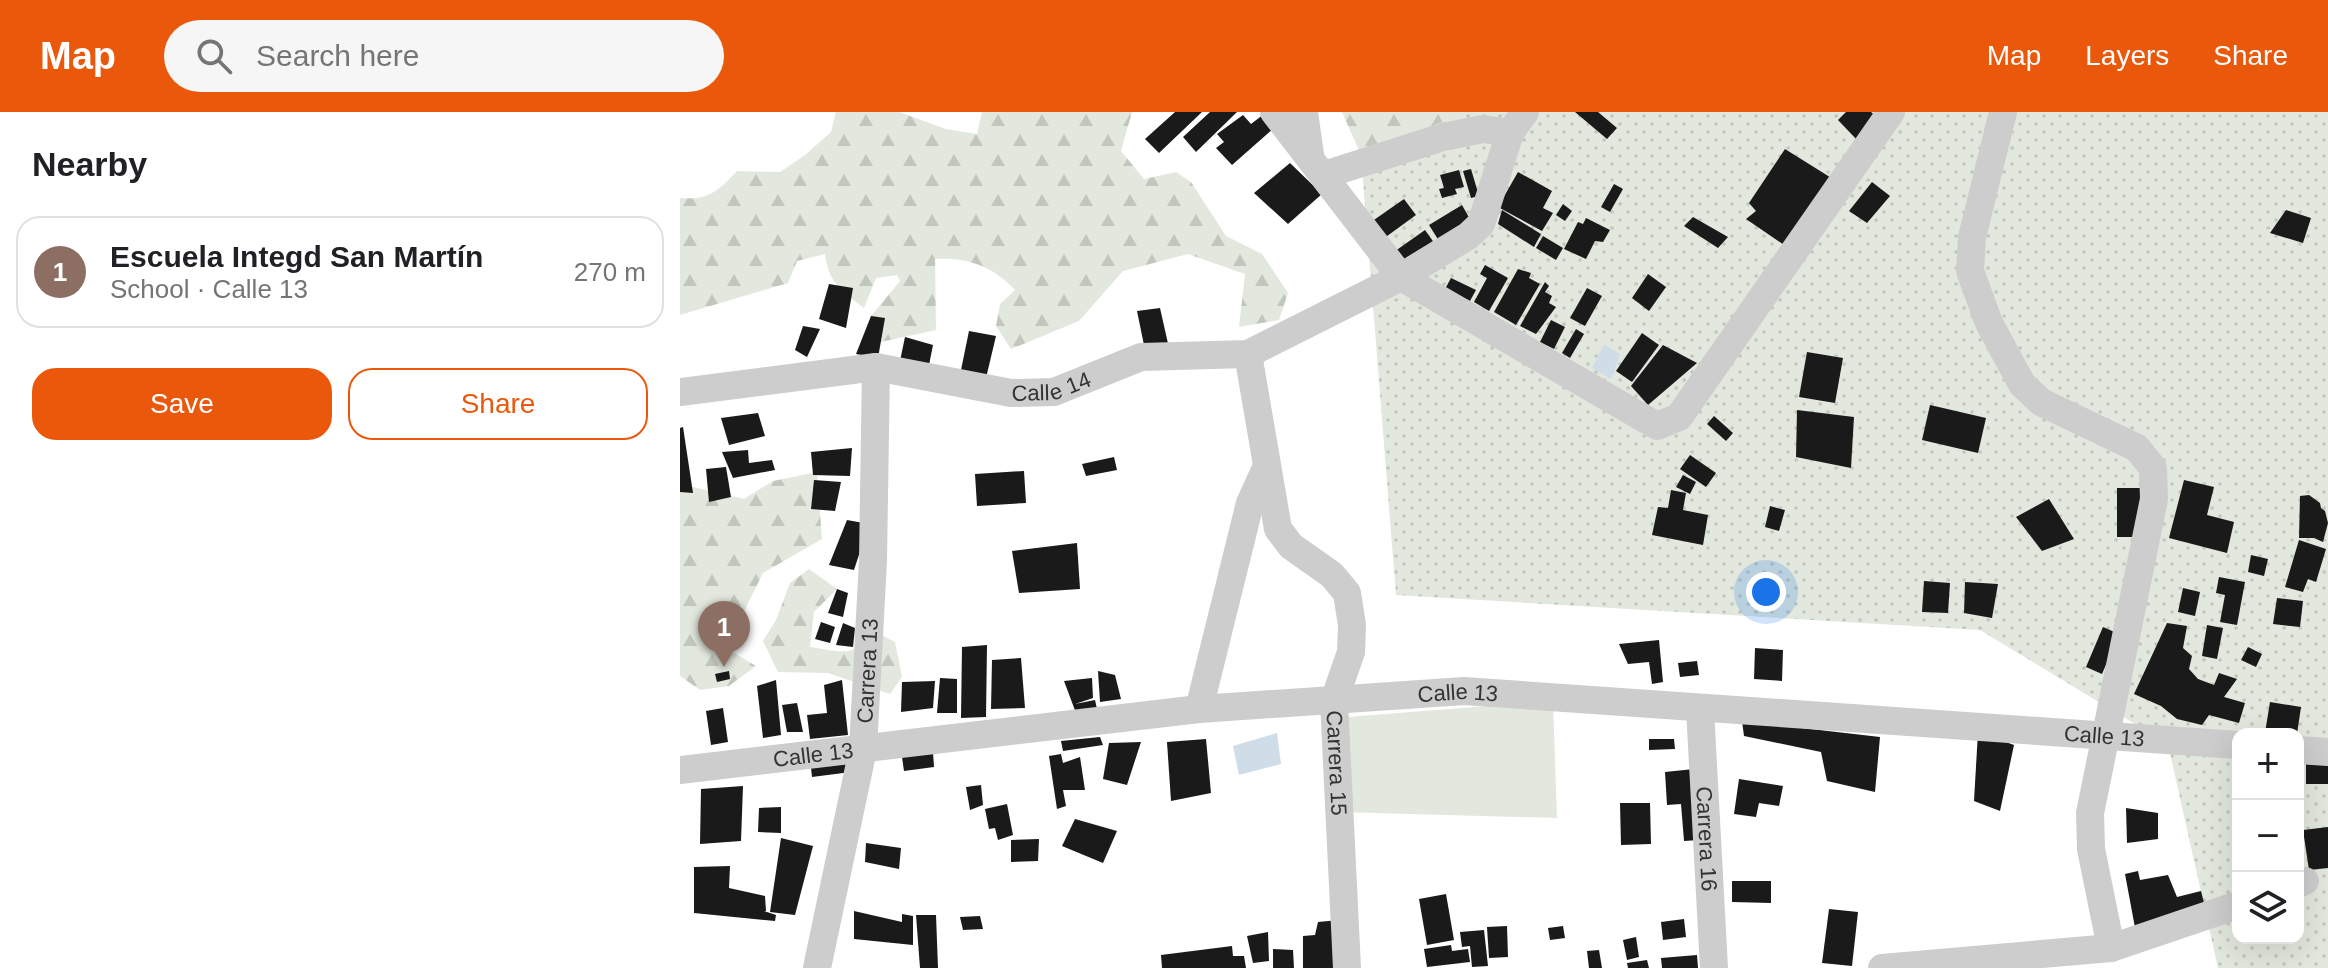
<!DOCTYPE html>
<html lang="en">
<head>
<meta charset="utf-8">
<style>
  body { margin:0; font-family:Arial,sans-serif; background:#f6f6f6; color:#202124 }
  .controls { position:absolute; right:24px; bottom:24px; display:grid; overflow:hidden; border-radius:16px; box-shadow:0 8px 32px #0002 }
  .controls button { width:72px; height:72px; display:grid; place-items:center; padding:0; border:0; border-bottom:2px solid #e0e0e0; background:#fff; color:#202124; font:40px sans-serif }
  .you { position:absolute; left:1086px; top:480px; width:28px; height:28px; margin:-20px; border:6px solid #fff; border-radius:50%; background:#1a73e8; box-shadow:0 0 0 12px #1a73e833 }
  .badge { display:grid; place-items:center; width:52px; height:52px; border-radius:50%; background:#ea580c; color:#fff; font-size:26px; font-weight:700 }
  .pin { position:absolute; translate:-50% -66px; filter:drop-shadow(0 2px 4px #0008) }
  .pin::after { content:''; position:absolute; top:42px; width:28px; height:24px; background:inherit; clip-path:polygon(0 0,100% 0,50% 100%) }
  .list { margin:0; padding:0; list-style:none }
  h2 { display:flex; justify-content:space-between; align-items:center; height:104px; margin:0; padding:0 32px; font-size:34px }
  h2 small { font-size:26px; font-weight:400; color:#757577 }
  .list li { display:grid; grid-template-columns:52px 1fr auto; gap:24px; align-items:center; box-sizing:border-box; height:112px; margin:0 16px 16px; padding:0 16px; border:2px solid #e0e0e0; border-radius:24px }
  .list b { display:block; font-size:30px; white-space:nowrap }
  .list p { margin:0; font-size:26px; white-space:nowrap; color:#757577 }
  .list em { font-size:26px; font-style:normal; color:#757577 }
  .actions { display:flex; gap:16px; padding:24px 32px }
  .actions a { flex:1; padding:18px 0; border:2px solid #ea580c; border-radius:24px; text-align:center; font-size:28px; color:#ea580c }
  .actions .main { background:#ea580c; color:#fff }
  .icon { flex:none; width:44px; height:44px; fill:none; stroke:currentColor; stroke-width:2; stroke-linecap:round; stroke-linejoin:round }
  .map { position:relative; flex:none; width:1648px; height:856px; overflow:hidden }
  header { display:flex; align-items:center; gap:48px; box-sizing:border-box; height:112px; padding:0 40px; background:#ea580c; color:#fff }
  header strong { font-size:38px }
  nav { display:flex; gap:44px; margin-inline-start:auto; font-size:28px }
  .search { width:560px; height:72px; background:#f6f6f6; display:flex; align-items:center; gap:20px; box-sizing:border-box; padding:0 28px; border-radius:44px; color:#757577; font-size:30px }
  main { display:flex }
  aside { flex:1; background:#fff }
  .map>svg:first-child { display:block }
  .grass { fill:url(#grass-dots); fill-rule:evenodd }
  .forest { fill:url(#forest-firs) }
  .pitch { fill:#e2e8dd }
  .water { fill:#cfdde8 }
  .building { fill:#1a1a1a }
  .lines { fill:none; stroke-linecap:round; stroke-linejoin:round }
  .street { stroke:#cdcdcd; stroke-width:28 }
  .labels { text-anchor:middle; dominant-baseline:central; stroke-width:8; stroke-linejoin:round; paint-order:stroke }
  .street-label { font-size:22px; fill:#333; stroke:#fff }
</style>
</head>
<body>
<header>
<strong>Map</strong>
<div class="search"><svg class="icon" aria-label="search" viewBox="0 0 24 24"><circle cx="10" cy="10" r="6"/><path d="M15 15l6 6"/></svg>Search here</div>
<nav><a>Map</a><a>Layers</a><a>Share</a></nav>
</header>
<main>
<aside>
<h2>Nearby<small></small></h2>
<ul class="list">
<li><span class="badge" style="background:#8d6e63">1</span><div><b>Escuela Integd San Martín</b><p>School · Calle 13</p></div><em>270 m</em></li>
</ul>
<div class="actions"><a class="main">Save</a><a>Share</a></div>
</aside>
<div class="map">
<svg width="1648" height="856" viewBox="0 0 1648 856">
  <defs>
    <pattern id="grass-dots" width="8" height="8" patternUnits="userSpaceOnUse" patternTransform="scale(2)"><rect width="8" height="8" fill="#e2e8dd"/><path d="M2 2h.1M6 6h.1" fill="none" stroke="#c2c7be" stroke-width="1.8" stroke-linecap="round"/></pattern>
    <pattern id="forest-firs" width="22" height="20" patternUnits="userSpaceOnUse" patternTransform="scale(2)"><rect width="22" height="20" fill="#e2e8dd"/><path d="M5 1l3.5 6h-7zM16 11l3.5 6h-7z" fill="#c2c7be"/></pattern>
  </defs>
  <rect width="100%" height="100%" fill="#fff"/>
  <path class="grass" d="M684,0H1648V856H1538L1488,632L1300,518L716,483L681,43ZM1558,622H1618V826H1558Z"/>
  <g class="forest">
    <path d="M156,0H219L266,17L297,22L302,0H452L441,39L464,67L496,60L511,70L546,124L582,142L608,181L599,208L559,215L565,162L508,142L443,159L399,209L331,237L316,214L320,192L335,178C313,154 287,145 255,147L256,218L196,231L191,204L220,169L217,163L196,166L184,196C161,178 149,172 145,142L117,149L108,171L0,203V86C29,88 37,80 57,59L100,60L125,43L151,20Z"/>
    <polygon points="662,0 777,0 774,5 681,43"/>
    <polygon points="137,360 142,427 83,461 46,536 76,554 49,574 20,578 0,564 0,372 64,387 93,369"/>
    <path d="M129,457L157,477L134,500L130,535C164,540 171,546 196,520L215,530L222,565L210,582L148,561L98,560L83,529L96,508L110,471Z"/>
  </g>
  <polygon class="pitch" points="873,589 877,706 662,700 667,605"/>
  <g class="water">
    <polygon points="924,232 940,242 931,267 912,256"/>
    <polygon points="597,621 601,652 559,663 553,634"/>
  </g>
  <g class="building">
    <polygon points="495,0 522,0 479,41 465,27"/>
    <polygon points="530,0 557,0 516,40 503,25"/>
    <polygon points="895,0 918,0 937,16 927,27"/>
    <polygon points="1166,0 1191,0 1198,6 1178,29 1158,8"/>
    <polygon points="584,2 595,15 552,53 536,36 544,30 537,22 563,3 571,12"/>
    <polygon points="1105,37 1153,67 1107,135 1066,107 1076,99 1069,91"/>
    <polygon points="610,51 642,82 608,112 574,81"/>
    <polygon points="791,57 799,84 791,86 783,59"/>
    <polygon points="779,58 784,75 775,77 777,82 762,86 759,77 764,76 760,63"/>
    <polygon points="838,60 872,79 863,96 873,101 862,119 818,95"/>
    <polygon points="1192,70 1210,84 1187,111 1169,99"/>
    <polygon points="934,72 943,77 930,100 921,95"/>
    <polygon points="724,87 736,103 703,127 691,110"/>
    <polygon points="883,92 892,99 885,109 876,103"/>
    <polygon points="782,93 791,109 759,129 749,113"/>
    <polygon points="822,98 861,122 854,135 818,112"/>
    <polygon points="1606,98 1631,106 1623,131 1590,121"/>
    <polygon points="1013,105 1048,125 1038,136 1004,114"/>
    <polygon points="906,106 930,118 923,130 915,129 906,147 884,137 898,110 903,112"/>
    <polygon points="745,118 755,132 720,156 711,142"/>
    <polygon points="863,124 883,136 876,148 856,136"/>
    <polygon points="805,153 828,166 809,199 794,190 807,166 800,162"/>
    <polygon points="838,157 851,161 849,166 860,172 836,213 814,200"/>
    <polygon points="968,162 986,175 969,199 952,186"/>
    <polygon points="771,166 796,178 790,189 765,177"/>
    <polygon points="865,170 869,174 865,180 872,184 869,191 876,195 856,222 840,214"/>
    <polygon points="149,172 173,176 166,216 139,207"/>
    <polygon points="907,176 922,184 905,214 890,206"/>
    <polygon points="480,196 489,236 465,238 457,199"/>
    <polygon points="191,204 205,206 198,246 176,242"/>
    <polygon points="871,208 885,215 874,237 860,230"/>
    <polygon points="123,214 140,217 127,245 115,238"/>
    <polygon points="896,217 904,222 890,246 882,241"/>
    <polygon points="289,219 316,224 306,266 281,258"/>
    <polygon points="962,221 979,233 952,270 936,259"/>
    <polygon points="225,225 253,233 248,258 220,249"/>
    <polygon points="983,233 1017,251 968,293 951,274"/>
    <polygon points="1127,240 1163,246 1155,291 1119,285"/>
    <polygon points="1250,293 1306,306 1298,341 1242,328"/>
    <polygon points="1117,298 1174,305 1171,356 1116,345"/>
    <polygon points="78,301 85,324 49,333 41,306"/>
    <polygon points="1034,304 1053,321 1046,329 1027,312"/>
    <polygon points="3,315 13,381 0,380 0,316"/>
    <polygon points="172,336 170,364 133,363 131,340"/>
    <polygon points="68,338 69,351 92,348 95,358 53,366 42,340"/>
    <polygon points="1010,343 1036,361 1026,375 1000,357"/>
    <polygon points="434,345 437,358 406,364 402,352"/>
    <polygon points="46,355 51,385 29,390 26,357"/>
    <polygon points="344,359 346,391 297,394 295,362"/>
    <polygon points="1003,363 1016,370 1010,382 996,375"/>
    <polygon points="134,368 161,370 155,399 131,397"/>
    <polygon points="1504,368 1534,375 1527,403 1554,410 1547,441 1489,426"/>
    <rect x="1437" y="376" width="26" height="49"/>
    <polygon points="991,378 1006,381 1003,398 1028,403 1023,433 972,423 978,395 988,396"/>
    <polygon points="1629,383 1640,391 1641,396 1645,399 1648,411 1643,430 1634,426 1619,426 1620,384"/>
    <polygon points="1369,387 1394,427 1362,439 1336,405"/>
    <polygon points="1090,394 1105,398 1099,419 1085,415"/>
    <polygon points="167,408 189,412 174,458 149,453"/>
    <polygon points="1619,428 1646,437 1636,470 1628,467 1623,480 1605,475"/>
    <polygon points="397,431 400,477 339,481 332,439"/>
    <polygon points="1571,443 1588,447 1584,464 1568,460"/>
    <polygon points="1539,465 1565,470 1557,513 1540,510 1545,483 1536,481"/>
    <polygon points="1244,469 1270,471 1268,501 1242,500"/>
    <polygon points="1285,470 1318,472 1312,506 1284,501"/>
    <polygon points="1503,476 1520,480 1515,504 1498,500"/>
    <polygon points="157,477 168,481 163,505 148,501"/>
    <polygon points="1597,486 1623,489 1620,515 1593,512"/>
    <polygon points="141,510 155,515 150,531 135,527"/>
    <polygon points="163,511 175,516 173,535 156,533"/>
    <polygon points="1487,511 1507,514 1503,536 1512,544 1509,557 1518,567 1534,573 1539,561 1557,567 1544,585 1565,591 1559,611 1529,603 1522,613 1497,607 1481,594 1454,582"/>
    <polygon points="1527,513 1543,516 1537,547 1522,544"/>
    <polygon points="1423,515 1439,522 1422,562 1406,555"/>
    <polygon points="979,528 983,570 972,572 969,550 948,552 939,532"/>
    <polygon points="307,533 306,605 281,606 282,535"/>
    <polygon points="1568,535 1582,542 1576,555 1561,548"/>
    <polygon points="1075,536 1103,538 1102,569 1074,567"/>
    <polygon points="341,546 345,596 311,597 312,548"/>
    <polygon points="1017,549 1019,563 1000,565 998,551"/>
    <polygon points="49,559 50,567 37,570 35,562"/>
    <polygon points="418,559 435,563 441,587 420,590"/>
    <polygon points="260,566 277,567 277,601 257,601"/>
    <polygon points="412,566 413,586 395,592 415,588 417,597 396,601 384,569"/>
    <polygon points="96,568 101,623 83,626 77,574"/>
    <polygon points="162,568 168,623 130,627 127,603 147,601 144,573"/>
    <polygon points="255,569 253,596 221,600 222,570"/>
    <polygon points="1590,590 1621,595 1617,622 1585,621"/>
    <polygon points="117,591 123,620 107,620 102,593"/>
    <polygon points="43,596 48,630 31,633 26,599"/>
    <polygon points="1062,609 1200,625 1195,680 1147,669 1141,640 1064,624"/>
    <polygon points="1298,620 1334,633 1320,699 1294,689"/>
    <polygon points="420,625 423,633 383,639 381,629"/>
    <polygon points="526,627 531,681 491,689 487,630"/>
    <polygon points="969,627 994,627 995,637 969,638"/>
    <polygon points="461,630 447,673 423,667 429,631"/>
    <polygon points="253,640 254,655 224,659 222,645"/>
    <polygon points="381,642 383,651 400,645 405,678 383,678 386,694 377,697 369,644"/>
    <polygon points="169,651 171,660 132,665 131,656"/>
    <polygon points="1626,651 1648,652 1648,672 1626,672"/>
    <polygon points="1014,657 1019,728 1004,729 1001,692 987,693 985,660"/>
    <polygon points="1059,667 1103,674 1099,694 1079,691 1076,705 1054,702"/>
    <polygon points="301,673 303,693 290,698 286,675"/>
    <polygon points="63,674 61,729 20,732 21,677"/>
    <polygon points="940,691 970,691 971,732 941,733"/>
    <polygon points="327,692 333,723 318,728 315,716 309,717 305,697"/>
    <polygon points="101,695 101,721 78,720 79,696"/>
    <polygon points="1446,696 1478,701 1478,727 1447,731"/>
    <polygon points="395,707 437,719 423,751 382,734"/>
    <polygon points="1648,715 1648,756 1629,758 1623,718"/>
    <polygon points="101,726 133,734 115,803 90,800"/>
    <polygon points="359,727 358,749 331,750 331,728"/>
    <polygon points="186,731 221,736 219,757 185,750"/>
    <polygon points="50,754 49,776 85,784 86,799 84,799 96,803 95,809 14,801 14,755"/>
    <polygon points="1458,759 1460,768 1488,763 1497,785 1521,779 1526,799 1456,821 1445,762"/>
    <polygon points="1052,769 1091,769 1091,791 1052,790"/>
    <polygon points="766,782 774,828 747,833 739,787"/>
    <polygon points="1149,797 1178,800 1172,854 1142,851"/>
    <polygon points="174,799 222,810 222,802 233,804 233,833 174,827"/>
    <polygon points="236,803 256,803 258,856 240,856"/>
    <polygon points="300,804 303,817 283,818 280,805"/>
    <polygon points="1004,807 1006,825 983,828 981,810"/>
    <polygon points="659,808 659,856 623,856 623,824 635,823 638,810"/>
    <polygon points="827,814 828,845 809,846 807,815"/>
    <polygon points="883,814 885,826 870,828 868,816"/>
    <polygon points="804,818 808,854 792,855 790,834 782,835 780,820"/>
    <polygon points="588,820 589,849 573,851 567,824"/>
    <polygon points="956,825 959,845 947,848 943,828"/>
    <polygon points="771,833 772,839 788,837 790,850 747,855 744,837"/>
    <polygon points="552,834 553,844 564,844 566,856 482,856 481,843"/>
    <polygon points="593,837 613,838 614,856 593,856"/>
    <polygon points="919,838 922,856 909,856 907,839"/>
    <polygon points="1017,843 1018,856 982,856 981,846"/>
    <polygon points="967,848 969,856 948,856 947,851"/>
  </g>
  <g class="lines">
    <g class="street">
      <polyline points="594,0 721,165 977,314 999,305 1211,0"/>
      <polyline points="624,0 630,43"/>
      <polyline points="1323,0 1292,125 1290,159 1309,211 1342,272 1361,290 1457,336 1473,356 1474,387 1410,701 1411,737 1431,836"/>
      <polyline points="644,63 763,25 803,17 830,21"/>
      <path id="s1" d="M568,242L598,417L611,434L652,463L667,481L672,513L671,540L654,589L667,856"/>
      <path id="s2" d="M0,280L196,255L331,281L374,280L461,245L568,242L721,165L788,124L801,112L830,21L845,0"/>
      <polyline points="519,597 570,391 586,356"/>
      <path id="s3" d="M1020,597L1034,856"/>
      <polyline points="1618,638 1648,640"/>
      <path id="s4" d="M0,658L519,597L784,579L1558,633"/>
      <polyline points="1618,772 1625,769"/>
      <path id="s5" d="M137,856L183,637L193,448L196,255"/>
      <polyline points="1202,856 1431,836 1558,793"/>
    </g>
  </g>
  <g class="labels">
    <g class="street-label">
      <text stroke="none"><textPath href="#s2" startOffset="376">Calle 14</textPath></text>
      <text stroke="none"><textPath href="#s5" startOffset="302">Carrera 13</textPath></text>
      <text stroke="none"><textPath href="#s4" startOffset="782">Calle 13</textPath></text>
      <text stroke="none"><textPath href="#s4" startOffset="1430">Calle 13</textPath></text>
      <text stroke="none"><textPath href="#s4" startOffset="134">Calle 13</textPath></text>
      <text stroke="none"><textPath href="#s1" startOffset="446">Carrera 15</textPath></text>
      <text stroke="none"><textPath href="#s3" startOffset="130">Carrera 16</textPath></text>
    </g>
  </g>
</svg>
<div class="controls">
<button>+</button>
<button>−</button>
<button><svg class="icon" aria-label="layers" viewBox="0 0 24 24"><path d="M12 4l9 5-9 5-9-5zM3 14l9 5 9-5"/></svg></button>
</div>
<div class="you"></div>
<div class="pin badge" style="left:44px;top:555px;background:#8d6e63">1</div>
</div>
</main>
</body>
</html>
